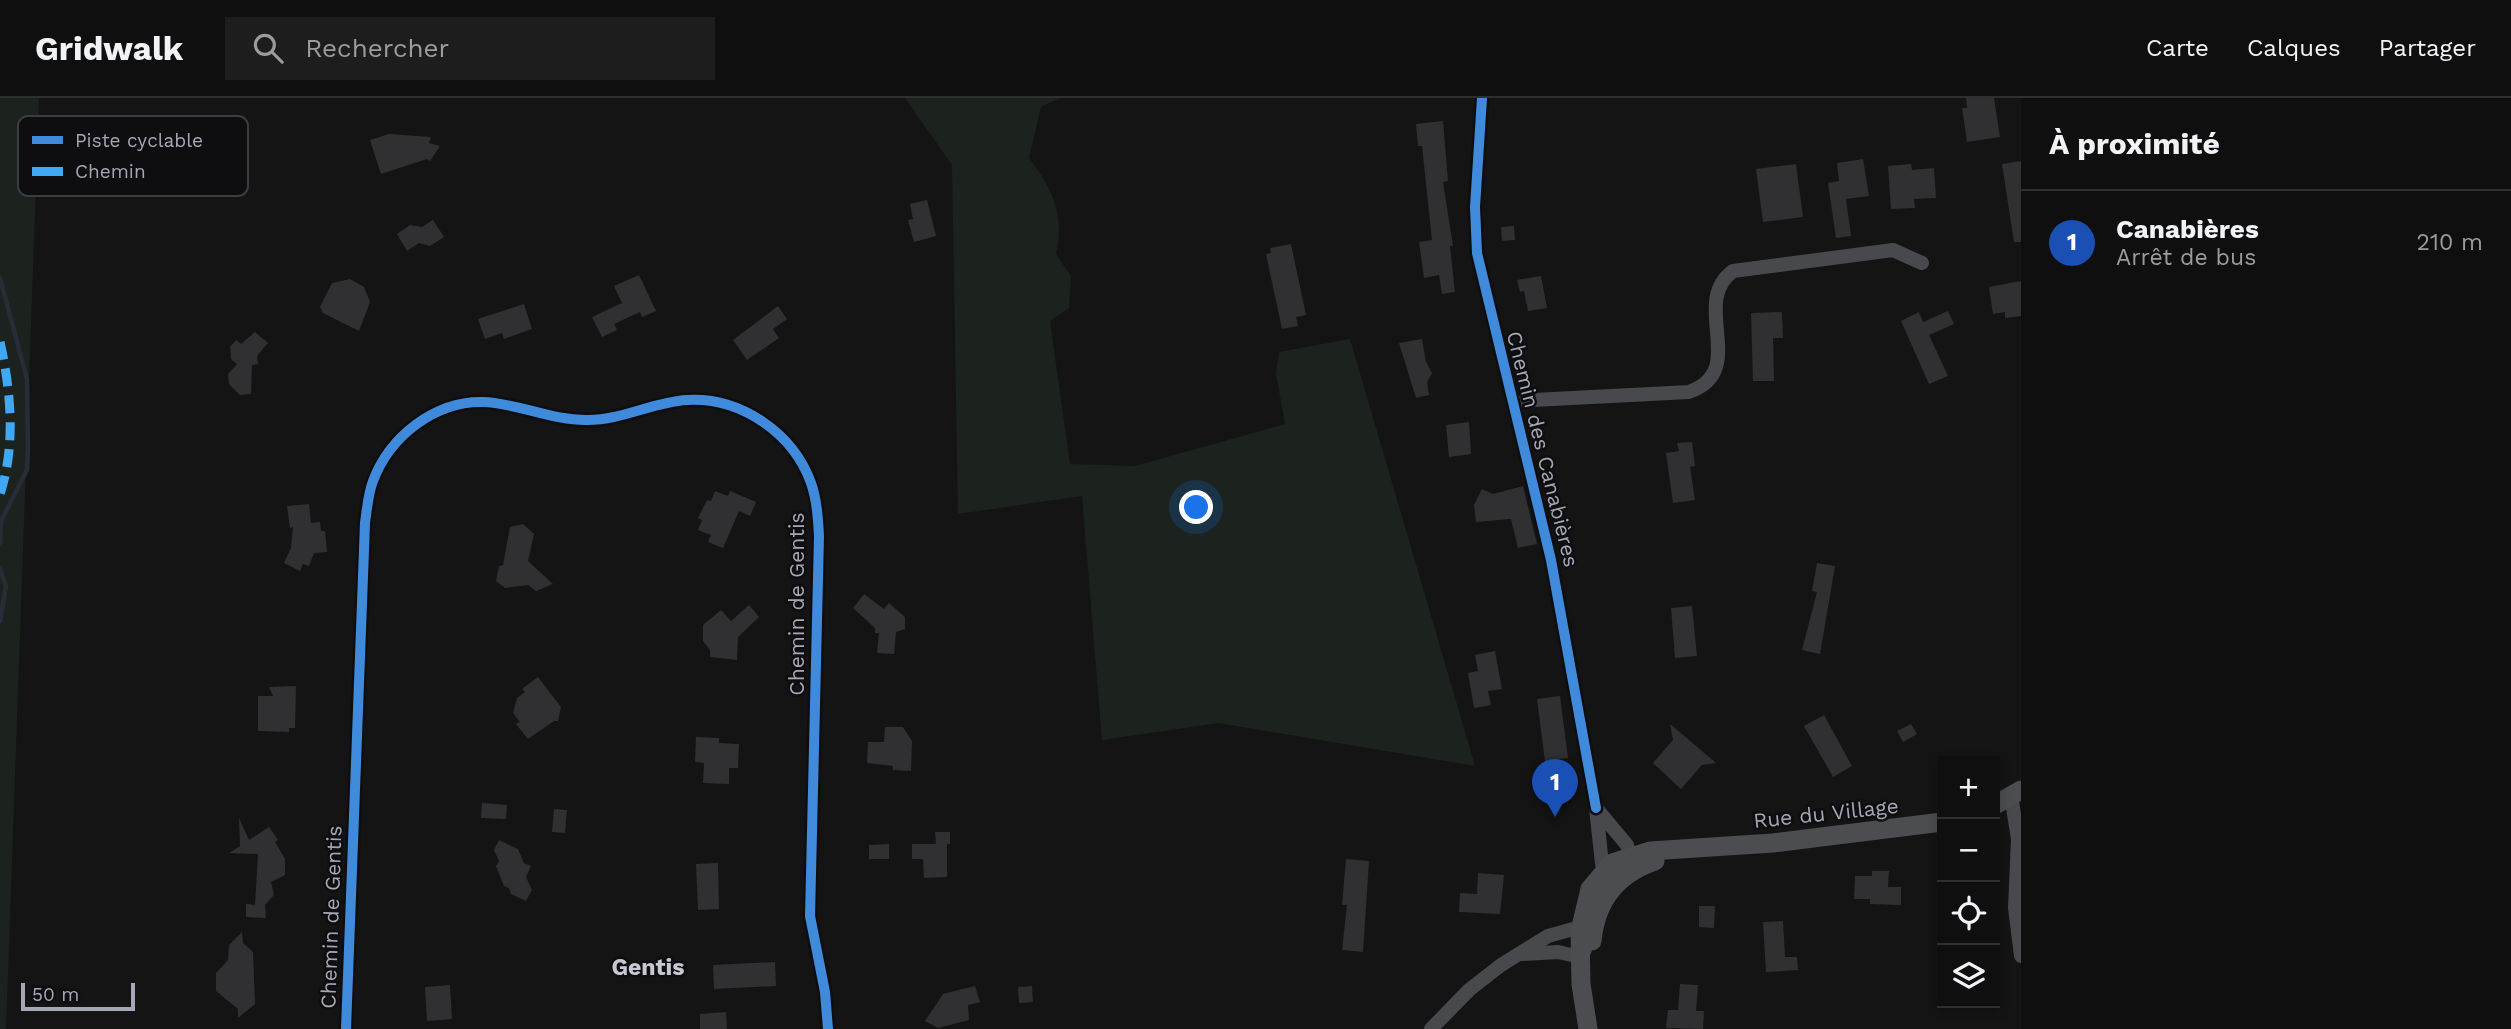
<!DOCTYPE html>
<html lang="fr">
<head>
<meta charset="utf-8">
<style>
  body { margin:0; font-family:"Work Sans",sans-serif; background:#1d1d1d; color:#f1f3f6 }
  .controls { position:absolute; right:21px; bottom:21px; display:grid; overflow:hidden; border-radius:0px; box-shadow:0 4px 10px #0003 }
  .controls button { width:63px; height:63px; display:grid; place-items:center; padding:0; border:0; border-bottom:2px solid #2f2f2f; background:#0f0f0f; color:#f1f3f6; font:35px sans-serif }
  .scale { position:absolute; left:21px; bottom:18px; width:114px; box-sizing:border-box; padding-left:7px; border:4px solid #a5a7b5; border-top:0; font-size:19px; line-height:24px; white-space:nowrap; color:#a5a7b5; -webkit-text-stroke:5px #0e0e10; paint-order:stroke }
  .you { position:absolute; left:1197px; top:410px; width:24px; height:24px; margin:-18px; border:5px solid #fff; border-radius:50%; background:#1a73e8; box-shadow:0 0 0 10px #1a73e833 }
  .badge { display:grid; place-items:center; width:46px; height:46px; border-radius:50%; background:#d93025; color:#fff; font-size:23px; font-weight:700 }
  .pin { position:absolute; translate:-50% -58px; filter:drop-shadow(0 2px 4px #0008) }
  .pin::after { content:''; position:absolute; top:37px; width:24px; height:21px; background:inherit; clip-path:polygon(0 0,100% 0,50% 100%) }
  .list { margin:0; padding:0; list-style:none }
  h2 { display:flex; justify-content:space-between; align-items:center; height:91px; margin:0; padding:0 28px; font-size:30px }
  h2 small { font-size:23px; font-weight:400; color:#9b9c9e }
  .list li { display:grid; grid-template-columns:46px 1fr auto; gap:21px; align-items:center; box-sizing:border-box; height:105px; padding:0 28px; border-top:2px solid #2f2f2f }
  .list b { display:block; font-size:26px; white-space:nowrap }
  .list p { margin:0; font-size:23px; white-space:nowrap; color:#9b9c9e }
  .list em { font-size:23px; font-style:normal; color:#9b9c9e }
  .icon { flex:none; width:38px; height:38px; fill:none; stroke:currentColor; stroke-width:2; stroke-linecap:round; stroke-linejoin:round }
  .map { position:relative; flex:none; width:2021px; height:931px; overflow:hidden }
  header { display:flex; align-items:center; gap:42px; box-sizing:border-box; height:98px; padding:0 35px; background:#0f0f0f; border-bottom:2px solid #2f2f2f }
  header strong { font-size:33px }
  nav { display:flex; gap:38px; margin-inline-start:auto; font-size:24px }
  .search { width:490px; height:63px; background:#1d1d1d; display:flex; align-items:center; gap:18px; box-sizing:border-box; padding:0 24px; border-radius:0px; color:#9b9c9e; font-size:26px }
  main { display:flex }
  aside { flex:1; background:#0f0f0f }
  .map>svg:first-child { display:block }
  .green { fill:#1c231e }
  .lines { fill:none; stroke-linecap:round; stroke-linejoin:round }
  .stream { stroke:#272d36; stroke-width:4.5 }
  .building { fill:#303032 }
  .street { stroke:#48494d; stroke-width:14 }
  .secondary { stroke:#4c4d51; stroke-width:19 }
  .quiet { stroke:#3fa9f5; stroke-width:9; stroke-dasharray:18 9; stroke-linecap:butt }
  .cycleway-casing { stroke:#0e0e10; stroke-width:15 }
  .cycleway { stroke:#408adc; stroke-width:10 }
  .labels { text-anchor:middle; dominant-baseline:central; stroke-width:5; stroke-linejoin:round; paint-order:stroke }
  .street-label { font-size:21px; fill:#a5a7b5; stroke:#0e0e10 }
  .neighbourhood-label { font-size:23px; font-weight:bold; fill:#c6c7d1; stroke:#0e0e10 }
  .key { fill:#0e0e10; stroke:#3b3c42; stroke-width:2 }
  .key-label { font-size:19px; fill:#a5a7b5 }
</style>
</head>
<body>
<header>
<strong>Gridwalk</strong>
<div class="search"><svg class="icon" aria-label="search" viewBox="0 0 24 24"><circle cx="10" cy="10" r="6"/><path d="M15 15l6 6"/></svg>Rechercher</div>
<nav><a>Carte</a><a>Calques</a><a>Partager</a></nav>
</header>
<main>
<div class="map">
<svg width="2021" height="931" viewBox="0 0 2021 931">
  <rect width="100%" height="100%" fill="#141414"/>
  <g class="green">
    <polygon points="0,0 39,0 6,931 0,931"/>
    <path d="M905,0H1060L1041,9L1029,60C1053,91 1065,118 1056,156L1071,178L1069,210L1050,223L1070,366L1135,368L1285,326L1276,276L1279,254L1350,241L1475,668L1219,625L1102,642L1082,398L958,416L952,67Z"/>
  </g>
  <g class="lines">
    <g class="stream">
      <polyline points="0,180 27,281 28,353 27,372 1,423 0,445"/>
      <polyline points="0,471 6,488 0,523"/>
    </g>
  </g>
  <g class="building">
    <polygon points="1966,0 1994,0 2000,39 1967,44 1962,10 1967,10"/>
    <polygon points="1443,23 1448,83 1443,84 1453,148 1450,148 1455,194 1442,196 1439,177 1424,180 1419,144 1432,142 1422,48 1418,48 1416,26"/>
    <polygon points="389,36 431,39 429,45 440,48 430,63 427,61 381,76 370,42"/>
    <polygon points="1863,61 1869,98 1846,101 1851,138 1836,140 1828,85 1839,83 1837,65"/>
    <polygon points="2021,63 2021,144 2014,144 2002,66"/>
    <polygon points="1796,66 1803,119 1763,124 1756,71"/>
    <polygon points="1911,66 1912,72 1934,70 1936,100 1914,101 1915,110 1891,111 1888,68"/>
    <polygon points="927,102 936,138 914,144 908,122 913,121 910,106"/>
    <polygon points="433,122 444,139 430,148 419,145 407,153 397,136 410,127 422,129"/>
    <polygon points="1514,128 1515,142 1502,143 1501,129"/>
    <polygon points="1291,146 1306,217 1296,219 1298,228 1282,231 1266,156 1271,155 1270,150"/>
    <polygon points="639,177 656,213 642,219 640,214 614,226 617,232 602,239 592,219 622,205 614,188"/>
    <polygon points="1541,178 1547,210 1528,213 1524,193 1520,194 1517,182"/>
    <polygon points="350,181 364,189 370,204 359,233 323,215 320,209 332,185"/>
    <polygon points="2021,183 2021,218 2005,220 2005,214 1993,216 1989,189"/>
    <polygon points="524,206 532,231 504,241 502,235 485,241 478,221"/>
    <polygon points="778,208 787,221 773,231 779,240 747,262 733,242"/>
    <polygon points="1948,213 1954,226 1929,237 1948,278 1929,286 1901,223 1919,214 1923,224"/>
    <polygon points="1782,214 1783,240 1773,240 1774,283 1753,283 1751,215"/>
    <polygon points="255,234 268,245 257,258 258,266 252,267 251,296 240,297 229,286 228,276 237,266 231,261 230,249 236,242 241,246"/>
    <polygon points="1422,241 1426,264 1432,275 1427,284 1429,297 1416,300 1399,245"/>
    <polygon points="1469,324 1471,356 1449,359 1446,327"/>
    <polygon points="1692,344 1695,368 1690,369 1695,402 1673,405 1666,355 1679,353 1677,345"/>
    <polygon points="1523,388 1537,446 1518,450 1511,421 1476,424 1474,407 1482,391 1493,396"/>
    <polygon points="715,393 728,398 730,393 756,404 750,418 739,413 723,450 708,444 711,437 698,432 702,422 698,420 707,402 711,403"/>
    <polygon points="309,406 311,425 320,424 321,433 325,433 327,454 314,455 309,468 303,466 300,473 284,465 291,450 293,429 290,430 287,408"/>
    <polygon points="523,426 534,436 528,463 553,486 536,493 528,487 505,490 496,483 499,468 503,467 510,429"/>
    <polygon points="1817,465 1835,468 1820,556 1802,552 1817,494 1812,493"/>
    <polygon points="864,496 884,511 889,505 905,519 905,531 896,534 894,556 877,555 879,535 875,535 875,530 853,510"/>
    <polygon points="749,507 759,519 738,539 737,562 710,559 710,552 703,543 703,527 721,512 731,523"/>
    <polygon points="1692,508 1697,558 1675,560 1671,510"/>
    <polygon points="1495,553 1502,591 1488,593 1491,607 1474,610 1468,575 1478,573 1475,557"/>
    <polygon points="538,579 561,609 558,623 554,623 528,641 516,626 520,624 513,615 517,600 525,594 522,591"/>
    <polygon points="296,588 295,630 289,630 289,634 258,633 258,598 273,598 269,589"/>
    <polygon points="1560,598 1568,660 1558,661 1559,669 1546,671 1537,601"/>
    <polygon points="1824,617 1852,668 1833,679 1804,628"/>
    <polygon points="1670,626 1716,665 1702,667 1681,691 1653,665 1673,642"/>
    <polygon points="1911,626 1917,636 1903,644 1897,633"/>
    <polygon points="885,629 903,629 912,643 911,673 893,672 893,668 867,665 868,644 884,644"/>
    <polygon points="696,639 719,640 719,645 739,646 738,670 729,670 729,686 703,685 704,665 695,664"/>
    <polygon points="482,705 507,707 506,721 481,720"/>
    <polygon points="554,711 567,712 565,735 552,734"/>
    <polygon points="239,720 249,742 269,729 278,742 275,744 285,761 285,777 271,784 274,797 265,807 266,820 246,819 246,806 255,807 258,756 229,755 240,748"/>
    <polygon points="935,734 950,734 950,746 947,746 947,779 924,780 923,761 912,761 912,746 936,746"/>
    <polygon points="499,742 518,751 524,765 531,768 526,779 532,792 526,803 511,796 509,790 504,788 496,768 499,763 494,752"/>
    <polygon points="889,746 889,761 869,761 869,747"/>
    <polygon points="1346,761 1369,763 1363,854 1342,852 1347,807 1342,807"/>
    <polygon points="718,765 719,811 698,812 696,766"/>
    <polygon points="1872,773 1889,773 1888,789 1901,789 1901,807 1870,806 1870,801 1854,801 1855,778 1872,778"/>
    <polygon points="1478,775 1504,777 1500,816 1459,814 1460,795 1477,796"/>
    <polygon points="1699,808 1715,808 1714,830 1699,829"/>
    <polygon points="1783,823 1785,859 1797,859 1798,872 1766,874 1763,824"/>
    <polygon points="242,834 243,845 253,854 255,906 238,920 238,911 216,893 216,875 228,862 229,847"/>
    <polygon points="775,864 776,888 714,891 713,867"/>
    <polygon points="1680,886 1698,887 1696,913 1704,913 1703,931 1666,930 1668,912 1678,912"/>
    <polygon points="450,887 452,921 427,923 425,889"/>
    <polygon points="975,888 980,904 968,907 969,922 938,930 925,923 943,896"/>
    <polygon points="1032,888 1033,904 1019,905 1018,889"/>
    <polygon points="726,914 727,931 700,931 700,916"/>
  </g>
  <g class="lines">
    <g class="street">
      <polyline points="1482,0 1475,109 1477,155 1551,462 1596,710"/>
      <path d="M1512,303L1689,294C1750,273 1689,205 1733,173L1893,152L1922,165"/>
      <polyline points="2011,698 2018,741 2015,810 2021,858"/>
      <polyline points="1613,777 1602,766 1596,710 1627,747 1632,766"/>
      <polyline points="1523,856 1558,854 1576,858 1585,852"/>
      <path d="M346,931L365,425C367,411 368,396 373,383C390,338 435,303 483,304C518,305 552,323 588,322C622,322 653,304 687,302C741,299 793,335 811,385C817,402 818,421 819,438L810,818L825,894L828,931"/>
      <polyline points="1431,931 1469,892 1501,867 1548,838 1573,831 1585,837"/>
    </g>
    <g class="secondary">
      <polyline points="1995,707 2021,692"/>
      <path d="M1592,843C1596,802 1617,776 1655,763"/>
      <polyline points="1588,931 1581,886 1580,833 1590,791 1612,765 1650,753 1773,745 1942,724"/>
    </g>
    <path class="quiet" d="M0,244C11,293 16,348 0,396"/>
    <g class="cycleway-casing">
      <g id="cycleway">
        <polyline points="1482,0 1475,109 1477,155 1551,462 1596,710"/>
        <path d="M346,931L365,425C367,411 368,396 373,383C390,338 435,303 483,304C518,305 552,323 588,322C622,322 653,304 687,302C741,299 793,335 811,385C817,402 818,421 819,438L810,818L825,894L828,931"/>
      </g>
    </g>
    <use href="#cycleway" class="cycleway"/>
  </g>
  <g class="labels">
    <g class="street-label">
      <text transform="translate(1543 351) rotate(76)">Chemin des Canabières</text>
      <text transform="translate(796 506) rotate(-90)">Chemin de Gentis</text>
      <text transform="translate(1826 715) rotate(-6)">Rue du Village</text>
      <text transform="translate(331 819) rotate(-88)">Chemin de Gentis</text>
    </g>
    <g class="neighbourhood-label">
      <text x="648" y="869">Gentis</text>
    </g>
  </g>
  <rect x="18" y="18" width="230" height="80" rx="10" class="key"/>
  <rect x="32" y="38" width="31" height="8" fill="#408adc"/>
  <rect x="32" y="69" width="31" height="9" fill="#3fa9f5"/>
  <g class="key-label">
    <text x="75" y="49">Piste cyclable</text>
    <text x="75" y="80">Chemin</text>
  </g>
</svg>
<div class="controls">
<button>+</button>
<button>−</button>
<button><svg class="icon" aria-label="locate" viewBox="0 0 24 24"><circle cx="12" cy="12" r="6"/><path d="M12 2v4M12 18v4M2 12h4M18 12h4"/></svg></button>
<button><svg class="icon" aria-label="layers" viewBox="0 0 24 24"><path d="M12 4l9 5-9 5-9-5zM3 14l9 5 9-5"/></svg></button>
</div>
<div class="scale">50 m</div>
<div class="you"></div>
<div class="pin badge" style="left:1555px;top:719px;background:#1a4fb4">1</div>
</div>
<aside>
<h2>À proximité<small></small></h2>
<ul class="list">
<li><span class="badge" style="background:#1a4fb4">1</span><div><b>Canabières</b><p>Arrêt de bus</p></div><em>210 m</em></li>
</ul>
</aside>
</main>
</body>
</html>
